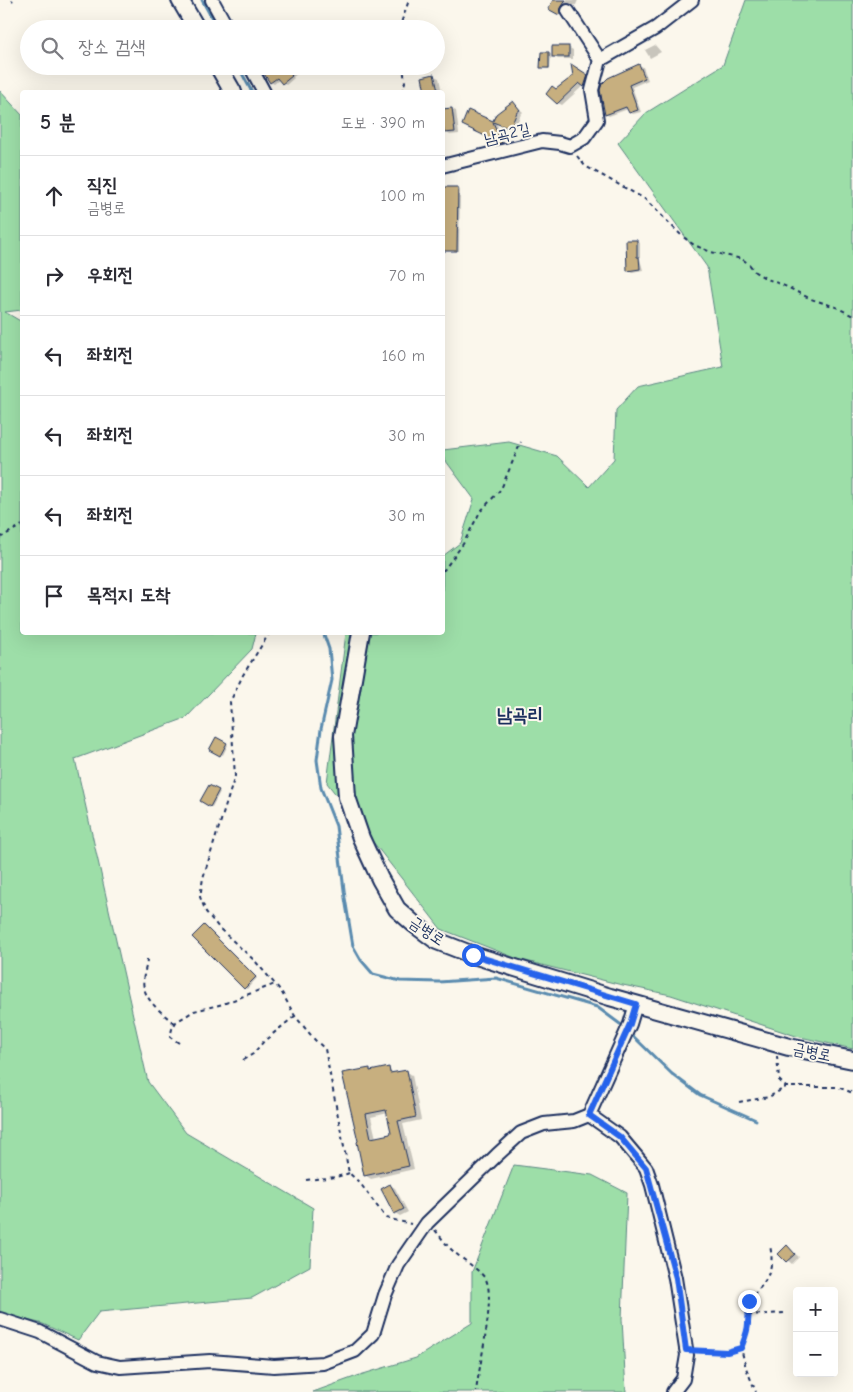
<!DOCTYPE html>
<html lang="ko">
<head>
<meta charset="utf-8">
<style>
  body { margin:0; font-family:"Comic Neue","Poor Story",sans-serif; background:#f2f2f3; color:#2b2b33 }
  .controls { position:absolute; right:15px; bottom:15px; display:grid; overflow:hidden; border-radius:5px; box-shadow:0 5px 20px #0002 }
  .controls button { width:45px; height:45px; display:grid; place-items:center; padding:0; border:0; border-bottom:1px solid #e1e1e2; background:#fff; color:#2b2b33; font:25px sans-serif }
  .stop { position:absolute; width:15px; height:15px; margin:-11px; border:4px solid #2563eb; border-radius:50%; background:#fff }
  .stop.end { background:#2563eb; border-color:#fff; box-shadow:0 1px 5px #0008 }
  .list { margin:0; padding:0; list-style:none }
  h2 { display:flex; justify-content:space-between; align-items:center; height:65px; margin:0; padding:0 20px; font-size:21px }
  h2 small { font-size:16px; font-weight:400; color:#7c7c81 }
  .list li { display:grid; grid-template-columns:32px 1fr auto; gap:15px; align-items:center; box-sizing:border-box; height:80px; padding:0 20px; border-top:1px solid #e1e1e2 }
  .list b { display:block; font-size:19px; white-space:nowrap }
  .list p { margin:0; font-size:16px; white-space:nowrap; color:#7c7c81 }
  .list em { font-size:16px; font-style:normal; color:#7c7c81 }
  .icon { flex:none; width:28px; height:28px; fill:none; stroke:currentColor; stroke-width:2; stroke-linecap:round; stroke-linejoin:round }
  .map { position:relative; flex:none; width:853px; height:1392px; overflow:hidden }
  .search { position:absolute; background:#fff; box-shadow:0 5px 20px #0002; left:20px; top:20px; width:425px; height:55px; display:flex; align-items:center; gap:12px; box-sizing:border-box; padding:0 18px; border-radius:28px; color:#7c7c81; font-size:19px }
  .panel { position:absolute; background:#fff; box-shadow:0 5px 20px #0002; left:20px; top:90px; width:425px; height:545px; border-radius:5px }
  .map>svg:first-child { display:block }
  .green { fill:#9ddea8; stroke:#5c8683 }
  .shadow { fill:#0003; fill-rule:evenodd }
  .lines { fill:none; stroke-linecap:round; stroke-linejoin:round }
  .stream { stroke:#5a8baf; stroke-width:3 }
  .building { fill:#c7af7f; stroke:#1b2f5e; fill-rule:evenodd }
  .minor-casing { stroke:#1b2f5e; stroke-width:16 }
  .tertiary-casing { stroke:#1b2f5e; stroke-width:20 }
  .path { stroke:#1b2f5e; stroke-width:2; stroke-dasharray:4 4; stroke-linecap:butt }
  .minor { stroke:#fbf7ec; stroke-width:12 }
  .tertiary { stroke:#fbf7ec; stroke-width:16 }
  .route { stroke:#2563eb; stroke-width:6 }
  .labels { text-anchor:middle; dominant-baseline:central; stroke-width:4; stroke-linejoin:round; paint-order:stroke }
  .street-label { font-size:16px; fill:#1b2f5e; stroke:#fbf7ec }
  .quarter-label { font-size:19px; font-weight:bold; fill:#1b2f5e; stroke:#fbf7ec }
</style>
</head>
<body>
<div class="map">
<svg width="853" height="1392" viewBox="0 0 853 1392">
  <rect width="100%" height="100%" fill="#fbf7ec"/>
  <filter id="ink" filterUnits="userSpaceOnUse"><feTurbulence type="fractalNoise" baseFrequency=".02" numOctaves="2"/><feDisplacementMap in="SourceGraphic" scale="10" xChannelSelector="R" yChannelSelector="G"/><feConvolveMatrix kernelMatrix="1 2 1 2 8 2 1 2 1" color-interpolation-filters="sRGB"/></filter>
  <g filter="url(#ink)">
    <g class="green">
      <polygon points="746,0 853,0 853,1049 796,1036 671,995 618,984 518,959 441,929 327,783 346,633 442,632 443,556 460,543 474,499 443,457 443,450 509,442 557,456 589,487 614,459 616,410 638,386 723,367 707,267 618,143 646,113 723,65"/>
      <polygon points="0,91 22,115 22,310 5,312 22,322 22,632 256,633 252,649 186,718 75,759 148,1082 186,1133 313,1208 310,1266 252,1298 99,1312 78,1340 43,1324 0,1313"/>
      <polygon points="514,1165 592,1175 627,1193 622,1319 626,1392 313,1392 360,1375 416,1358 472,1323 472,1272"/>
    </g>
    <g class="shadow">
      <polygon points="554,0 578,0 576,5 569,6 565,9 563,16 550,9"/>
      <polygon points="266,21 270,23 279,29 262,29"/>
      <polygon points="655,45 661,52 650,58 645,50"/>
      <polygon points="568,47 573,50 573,59 558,59 553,56"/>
      <polygon points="549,53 551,54 550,69 543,68 541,67"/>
      <polygon points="639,65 643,67 648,80 632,87 641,112 633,114 630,112 628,109 609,116 606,114"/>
      <polygon points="296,66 301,71 293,77 294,78 286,85 280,79 274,84 271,82"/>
      <polygon points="573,66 591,78 588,87 584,85 562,105 558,103 574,77"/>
      <polygon points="434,76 439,78 442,92 426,92 423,78"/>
      <polygon points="513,103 523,112 521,114 514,130 496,122 505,145 498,146 494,144 493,123 497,115"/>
      <polygon points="452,109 456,111 459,134 450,135 445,132"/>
      <polygon points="458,188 460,190 459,251 443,251"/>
      <polygon points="637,241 640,243 640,259 643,270 632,272 629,270"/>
      <polygon points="216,739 228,745 223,755 211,749"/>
      <polygon points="210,786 220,792 212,807 201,801"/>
      <polygon points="205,928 257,978 247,989 245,988"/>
      <path d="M370,1069L373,1072L388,1069L395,1074L406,1071L412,1075L421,1120L403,1124L414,1169L371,1179L365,1175L358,1143ZM388,1113L392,1132L390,1135L376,1138L371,1117Z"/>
      <polygon points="390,1185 395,1188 408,1212 400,1216 395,1213"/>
      <polygon points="787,1247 799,1257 792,1264 780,1254"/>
    </g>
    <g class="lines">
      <g class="stream">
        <polyline points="202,0 218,29"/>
        <polyline points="238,66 252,92"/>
        <polyline points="323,632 329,649 332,680 321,729 317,760 321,788 336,826 345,898 353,946 361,960 373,974 400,981 439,982 496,978 597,1007 620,1024"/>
        <polyline points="634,1037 672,1074 700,1095 756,1120"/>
      </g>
    </g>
    <g class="building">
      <polygon points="553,0 566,0 561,8 559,15 548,9"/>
      <rect x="552" y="46" width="17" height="11"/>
      <polygon points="541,52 549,52 549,68 540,68"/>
      <polygon points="571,64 588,75 584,87 579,83 557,104 546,94 552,86 556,89 573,76"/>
      <polygon points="639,64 645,78 629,85 638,110 629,113 626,107 605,115 600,90 602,84 608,78"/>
      <polygon points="259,66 304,66 291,75 292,76 282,84 277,78 270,83"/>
      <polygon points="434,74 438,91 425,92 422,77"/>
      <polygon points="513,101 520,110 517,112 510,129 493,122 502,143 493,145 491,141 483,135 462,125 468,110 493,121 496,114"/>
      <polygon points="452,108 455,132 444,133 442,109"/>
      <polygon points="442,187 458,187 457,251 442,251"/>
      <polygon points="626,240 637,240 637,257 639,257 640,269 627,271"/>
      <polygon points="216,737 227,743 220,756 209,750"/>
      <polygon points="209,785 219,790 210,807 200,801"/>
      <polygon points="204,925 256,977 244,989 192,937"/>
      <path d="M389,1067L390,1073L407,1070L416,1117L398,1121L409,1166L364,1176L357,1142L358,1141L342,1073L370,1068V1071ZM386,1110L391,1132L390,1134L371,1138L366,1114Z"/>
      <polygon points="390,1184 404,1209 394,1214 381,1189"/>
      <polygon points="787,1245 795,1254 786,1262 778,1254"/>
    </g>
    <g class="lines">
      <g class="minor-casing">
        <g id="minor">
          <polyline points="212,0 228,29"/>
          <polyline points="568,11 600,60"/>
          <polyline points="600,60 656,28 692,0"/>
          <polyline points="250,66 264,92"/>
          <polyline points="442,166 542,141 560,143 570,146 584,138 597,120 592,90 600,60"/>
          <polyline points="589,1115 620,1137 636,1156 646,1168 652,1185 675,1278 687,1355 683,1379 673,1392"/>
          <polyline points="0,1319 40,1332 97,1362 120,1367 210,1361 274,1366 323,1363 355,1351 373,1334 385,1295 398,1265 427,1223 497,1155 521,1133 544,1124 574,1121 589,1115 630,1024 636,1004"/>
        </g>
      </g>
      <g class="tertiary-casing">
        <g id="tertiary">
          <polyline points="180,0 197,29"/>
          <polyline points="218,66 233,92"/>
          <polyline points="361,632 343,736 347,797 361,838 380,879 397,909 414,924 437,941 473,955 610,997 789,1047 853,1060"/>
        </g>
      </g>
      <g class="path">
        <polyline points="12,1 13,0"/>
        <polyline points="399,29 409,0"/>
        <polyline points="402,92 405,82 403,66"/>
        <polyline points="577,156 585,166 645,199 682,236 694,245 711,252 742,259 749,264 755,272 765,278 787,287 811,299 836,307 853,316"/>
        <polyline points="0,538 22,525"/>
        <polyline points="442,570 444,570 463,544 480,512 501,489 521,442"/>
        <polyline points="270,632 243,675 230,702 235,776 203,878 200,897 206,912 220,929 255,961 281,991 295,1016 315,1040 325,1049 349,1173 360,1183 386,1218 411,1224"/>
        <path d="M147,959C147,965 145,969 144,975C139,997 160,1011 175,1024"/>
        <polyline points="179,1043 170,1037 172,1029 176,1022 194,1011 223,1004 275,984"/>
        <polyline points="777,1056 779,1080 786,1087 838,1087 853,1093"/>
        <polyline points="243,1060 253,1054 264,1041 295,1016"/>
        <polyline points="739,1102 769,1097 786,1087"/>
        <path d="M306,1180C322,1178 334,1179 349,1173"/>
        <path d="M435,1230C441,1237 446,1245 453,1251C463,1260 476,1267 485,1278C497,1295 478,1370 476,1392"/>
        <polyline points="748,1315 785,1313"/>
        <path d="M741,1348C744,1340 748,1331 749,1322C749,1315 746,1309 749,1302C751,1297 756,1293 759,1289C770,1276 774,1263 770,1246"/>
        <polyline points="699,1351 727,1352 741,1348 746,1368 756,1392"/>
      </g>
      <use href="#minor" class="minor"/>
      <use href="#tertiary" class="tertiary"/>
    </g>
  </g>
  <g class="lines" filter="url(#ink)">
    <path class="route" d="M473,955L636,1004L630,1024L589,1115L620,1137L646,1168L676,1278L686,1350L727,1352L741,1348C744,1340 748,1332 748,1323C749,1315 748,1309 749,1301"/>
  </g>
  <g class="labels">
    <g class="street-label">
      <text transform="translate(507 134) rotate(-14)">남곡2길</text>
      <text transform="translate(427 931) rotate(34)">금병로</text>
      <text transform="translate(812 1052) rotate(12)">금병로</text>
    </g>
    <g class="quarter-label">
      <text x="520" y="715">남곡리</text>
    </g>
  </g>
</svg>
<div class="controls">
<button>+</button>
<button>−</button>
</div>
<div class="stop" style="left:473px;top:955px"></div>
<div class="stop end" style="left:749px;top:1301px"></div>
<div class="search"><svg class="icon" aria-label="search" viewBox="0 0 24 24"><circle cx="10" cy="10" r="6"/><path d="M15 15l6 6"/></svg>장소 검색</div>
<section class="panel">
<h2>5 분<small>도보 · 390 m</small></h2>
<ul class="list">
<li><svg class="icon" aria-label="ahead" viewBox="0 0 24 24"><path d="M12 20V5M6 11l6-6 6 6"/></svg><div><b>직진</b><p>금병로</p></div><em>100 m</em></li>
<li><svg class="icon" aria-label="right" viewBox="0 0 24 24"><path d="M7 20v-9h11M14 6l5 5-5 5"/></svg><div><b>우회전</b></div><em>70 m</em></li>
<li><svg class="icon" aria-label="left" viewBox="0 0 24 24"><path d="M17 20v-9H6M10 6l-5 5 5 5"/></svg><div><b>좌회전</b></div><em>160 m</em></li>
<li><svg class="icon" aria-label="left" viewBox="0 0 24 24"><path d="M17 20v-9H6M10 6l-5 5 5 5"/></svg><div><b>좌회전</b></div><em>30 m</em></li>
<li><svg class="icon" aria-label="left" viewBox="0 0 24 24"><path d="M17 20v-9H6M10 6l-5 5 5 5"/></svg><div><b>좌회전</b></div><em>30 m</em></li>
<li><svg class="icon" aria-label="arrive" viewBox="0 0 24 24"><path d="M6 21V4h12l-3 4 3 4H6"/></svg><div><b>목적지 도착</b></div></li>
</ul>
</section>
</div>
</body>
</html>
